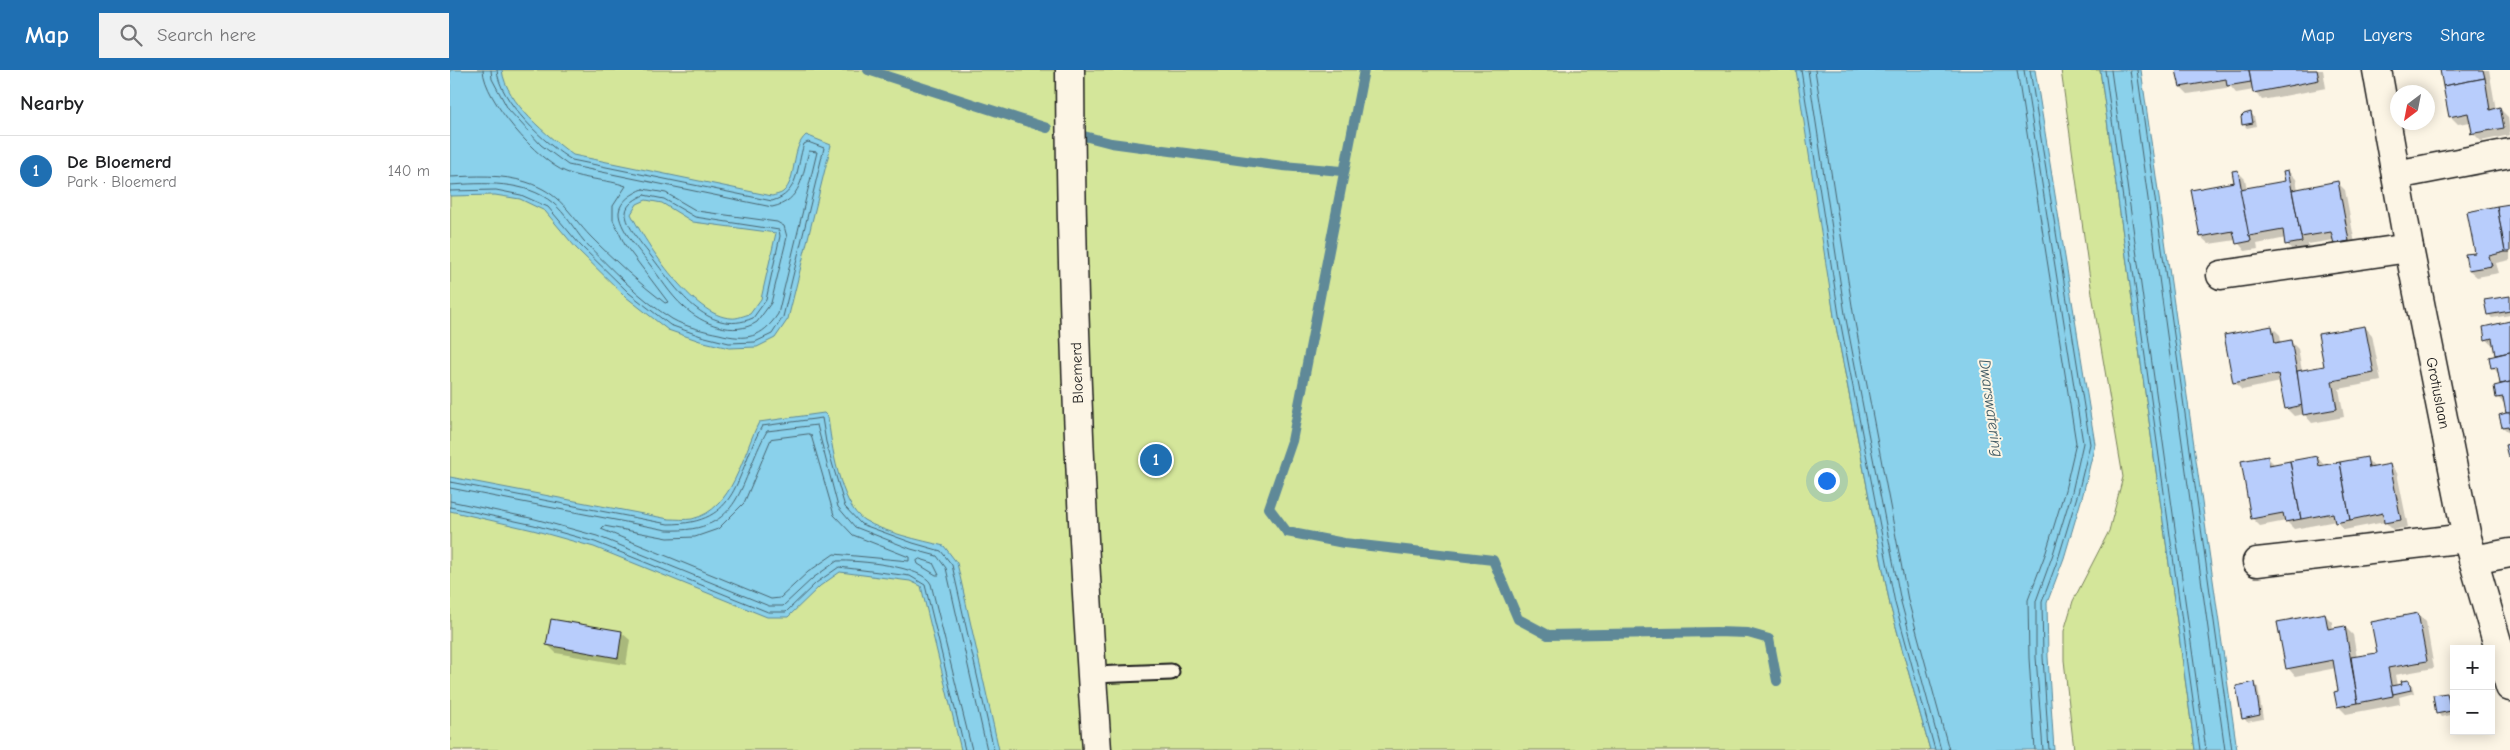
<!DOCTYPE html>
<html lang="en">
<head>
<meta charset="utf-8">
<style>
  body { margin:0; font-family:"Comic Neue",sans-serif; background:#f2f2f2; color:#202124 }
  .controls { position:absolute; right:15px; bottom:15px; display:grid; overflow:hidden; border-radius:0px; box-shadow:0 2px 12px #0003 }
  .controls button { width:45px; height:45px; display:grid; place-items:center; padding:0; border:0; border-bottom:1px solid #e0e0e0; background:#fff; color:#202124; font:25px sans-serif }
  .compass { position:absolute; left:1940px; top:15px; width:45px; height:45px; border-radius:50%; background:#fff; box-shadow:0 2px 12px #0003; rotate:212deg }
  .you { position:absolute; left:1376px; top:410px; width:18px; height:18px; margin:-12px; border:4px solid #fff; border-radius:50%; background:#1a73e8; box-shadow:0 0 0 8px #1a73e833 }
  .badge { display:grid; place-items:center; width:32px; height:32px; border-radius:50%; background:#1f6fb2; color:#fff; font-size:16px; font-weight:700 }
  .pin { position:absolute; translate:-50% -50%; border:2px solid #fff; box-shadow:0 1px 5px #0006 }
  .list { margin:0; padding:0; list-style:none }
  h2 { display:flex; justify-content:space-between; align-items:center; height:65px; margin:0; padding:0 20px; font-size:21px }
  h2 small { font-size:16px; font-weight:400; color:#757577 }
  .list li { display:grid; grid-template-columns:32px 1fr auto; gap:15px; align-items:center; box-sizing:border-box; height:70px; padding:0 20px; border-top:1px solid #e0e0e0 }
  .list b { display:block; font-size:19px; white-space:nowrap }
  .list p { margin:0; font-size:16px; white-space:nowrap; color:#757577 }
  .list em { font-size:16px; font-style:normal; color:#757577 }
  .icon { flex:none; width:28px; height:28px; fill:none; stroke:currentColor; stroke-width:2; stroke-linecap:round; stroke-linejoin:round }
  .map { position:relative; flex:none; width:2060px; height:680px; overflow:hidden }
  header { display:flex; align-items:center; gap:30px; box-sizing:border-box; height:70px; padding:0 25px; background:#1f6fb2; color:#fff }
  header strong { font-size:24px }
  nav { display:flex; gap:28px; margin-inline-start:auto; font-size:18px }
  .search { width:350px; height:45px; background:#f2f2f2; display:flex; align-items:center; gap:12px; box-sizing:border-box; padding:0 18px; border-radius:0px; color:#757577; font-size:19px }
  main { display:flex }
  aside { flex:1; background:#fff }
  .map>svg:first-child { display:block }
  .green { fill:#d4e69a; stroke:#78815b }
  .water { fill:#8ad1eb; stroke:#5e8998; fill-rule:evenodd }
  .shadow { fill:#0003 }
  .lines { fill:none; stroke-linecap:round; stroke-linejoin:round }
  .shore { stroke:#48646f; stroke-width:1 }
  .stream { stroke:#5e8998; stroke-width:10 }
  .building { fill:#b8cdfc; stroke:#1c1c1c }
  .service-casing { stroke:#1c1c1c; stroke-width:19 }
  .minor-casing { stroke:#1c1c1c; stroke-width:31 }
  .service { stroke:#fcf5e5; stroke-width:15 }
  .minor { stroke:#fcf5e5; stroke-width:28 }
  .labels { text-anchor:middle; dominant-baseline:central; stroke-width:4; stroke-linejoin:round; paint-order:stroke }
  .street-label { font-size:15px; fill:#1c1c1c; stroke:#fcf5e5 }
  .water-label { font-size:16px; font-style:italic; fill:#425b64; stroke:#fcf5e5 }
</style>
</head>
<body>
<header>
<strong>Map</strong>
<div class="search"><svg class="icon" aria-label="search" viewBox="0 0 24 24"><circle cx="10" cy="10" r="6"/><path d="M15 15l6 6"/></svg>Search here</div>
<nav><a>Map</a><a>Layers</a><a>Share</a></nav>
</header>
<main>
<aside>
<h2>Nearby<small></small></h2>
<ul class="list">
<li><span class="badge">1</span><div><b>De Bloemerd</b><p>Park · Bloemerd</p></div><em>140 m</em></li>
</ul>
</aside>
<div class="map">
<svg width="2060" height="680" viewBox="0 0 2060 680">
  <rect width="100%" height="100%" fill="#fcf5e5"/>
  <filter id="ink" filterUnits="userSpaceOnUse"><feTurbulence type="fractalNoise" baseFrequency=".02" numOctaves="2"/><feDisplacementMap in="SourceGraphic" scale="10" xChannelSelector="R" yChannelSelector="G"/><feConvolveMatrix kernelMatrix="1 2 1 2 8 2 1 2 1" color-interpolation-filters="sRGB"/></filter>
  <g filter="url(#ink)">
    <g class="green">
      <polygon points="0,0 1351,0 1384,246 1440,535 1480,680 0,680"/>
      <polygon points="1611,0 1650,0 1745,680 1624,680 1614,590 1614,561 1623,531 1659,461 1673,407 1642,224"/>
    </g>
    <g class="water">
      <path d="M0,0H52C56,33 98,66 123,85L322,126C325,125 331,124 333,122C348,109 340,79 356,65L381,75L338,249L325,268L307,277L279,278L250,271L218,260L176,227L126,178L95,141L70,129L45,125L0,126ZM196,130L212,133L243,152L326,163L311,229L300,244C295,245 287,249 281,248C244,247 196,174 181,144L187,134Z"/>
      <polygon points="1346,0 1585,0 1645,374 1633,424 1614,488 1597,533 1598,587 1604,680 1480,680 1440,535 1384,246"/>
      <polygon points="1650,0 1691,0 1787,680 1745,680"/>
      <path d="M374,343L378,347C381,373 390,435 414,450C435,463 470,470 494,476L507,493L549,680H511L471,516L460,511L390,502L370,516L338,547H317L144,477L83,460L0,441V407L219,449C226,449 235,450 242,449C284,439 292,385 309,352Z"/>
    </g>
    <g class="shadow">
      <polygon points="1728,0 1873,0 1876,18 1812,30 1804,20 1786,23 1781,17 1738,24 1731,17"/>
      <polygon points="1991,0 2039,0 2046,40 2050,39 2058,47 2060,65 2031,71 2023,63 2021,52 2008,54 2000,46"/>
      <polygon points="1801,43 1804,47 1806,56 1797,58 1793,54"/>
      <polygon points="1787,101 1795,109 1797,119 1836,112 1838,101 1846,109 1848,120 1888,113 1895,120 1906,179 1893,181 1884,170 1858,174 1859,179 1844,182 1837,174 1836,168 1807,174 1808,179 1795,181 1786,170 1759,174 1751,167 1785,113"/>
      <polygon points="2060,135 2060,190 2046,193 2049,203 2027,207 2019,200 2026,184"/>
      <polygon points="2060,228 2060,245 2042,248 2038,244"/>
      <polygon points="2060,253 2060,364 2053,357 2057,344 2056,335 2047,327 2052,315 2050,305 2042,297 2046,287 2045,277 2036,269"/>
      <polygon points="1822,257 1830,265 1831,273 1840,271 1848,279 1852,301 1875,297 1915,257 1922,265 1931,311 1889,319 1894,347 1862,353 1854,344 1844,346 1836,338 1831,312 1792,320 1784,312"/>
      <polygon points="1817,387 1825,395 1867,387 1874,395 1916,388 1925,398 1940,395 1947,403 1958,457 1943,460 1935,452 1894,460 1886,451 1844,459 1836,451 1810,456 1802,448"/>
      <polygon points="1874,544 1882,552 1883,559 1895,557 1903,565 1907,588 1928,584 1968,544 1976,552 1984,598 1945,605 1947,616 1958,611 1962,615 1964,623 1949,627 1950,634 1896,644 1888,636 1890,622 1886,598 1845,606 1838,598"/>
      <polygon points="102,550 172,563 180,570 176,595 106,583 98,575"/>
      <polygon points="1804,613 1808,617 1813,649 1797,652 1794,648"/>
      <polygon points="1996,624 2000,628 2004,644 1991,647 1988,643"/>
    </g>
    <g class="lines">
      <g class="shore">
        <polyline points="1351,0 1389,245 1445,533 1485,680"/>
        <polyline points="1358,0 1395,244 1451,532 1491,680"/>
        <polyline points="1365,0 1403,242 1458,530 1499,680"/>
        <polyline points="1567,0 1626,373 1615,420 1596,482 1578,530 1579,588 1585,680"/>
        <polyline points="1574,0 1633,373 1622,422 1603,484 1586,531 1586,587 1593,680"/>
        <polyline points="1580,0 1640,374 1628,423 1609,486 1592,532 1593,587 1599,680"/>
        <polyline points="1655,0 1750,680"/>
        <polyline points="1661,0 1756,680"/>
        <polyline points="1680,0 1775,680"/>
        <polyline points="1687,0 1782,680"/>
        <path d="M0,107C25,106 52,104 76,112C111,123 118,143 141,167C165,191 189,213 215,233L218,232L175,175L163,150V136L176,116C157,109 135,110 116,102C88,91 34,30 33,0"/>
        <path d="M0,115C33,113 75,110 103,133C115,143 124,159 134,171C160,198 190,229 222,249C236,257 254,261 269,264C296,271 312,268 328,244L367,82L359,81C352,105 352,131 322,137L118,95L91,75L58,39L42,9L41,0"/>
        <path d="M193,119L216,123L247,141L327,152L334,156L337,167L321,233L307,252C284,267 252,254 234,237C220,225 209,206 198,192C189,181 168,157 169,142C170,131 183,123 193,119Z"/>
        <path d="M0,121L46,120L71,125L98,137L130,175L179,223L220,255L251,266L279,273L305,272L322,264L333,247L374,78L358,72L354,74C346,97 350,123 322,131L122,90C97,76 48,30 47,0"/>
        <path d="M194,125L214,129L245,147L329,160L330,166L316,230L303,248C257,268 225,217 201,186C194,177 175,155 176,143C176,134 187,128 194,125Z"/>
        <polygon points="359,364 361,365 384,445 403,465 459,487 459,491 384,484 358,502 330,528 321,529 151,459 154,456 218,468 245,467 268,459 294,433 321,369"/>
        <path d="M0,412L218,454C291,454 284,406 312,356L372,348L376,372L395,437L411,454L463,473L491,481L502,495L544,680"/>
        <path d="M0,418L217,460C294,463 288,413 317,361L367,355L388,437L405,457L461,479L487,486L496,498L537,680"/>
        <path d="M0,431L85,449L147,466L319,536H333L363,508L387,491C407,490 473,496 481,514L522,680"/>
        <polyline points="0,437 84,455 145,472 318,542 336,542 366,513 389,497 460,506 475,515 515,680"/>
        <polygon points="470,489 483,493 489,505 486,505 468,494 467,491"/>
      </g>
      <g class="stream">
        <polyline points="418,0 597,58"/>
        <polyline points="914,0 842,371 819,438 837,462 894,473 1043,490 1068,549 1098,565 1266,562 1298,563 1319,569 1327,611"/>
        <polyline points="634,66 661,73 833,96 892,101"/>
      </g>
    </g>
    <g class="building">
      <polygon points="1726,0 1799,0 1801,12 1777,16 1776,9 1730,17"/>
      <polygon points="1799,0 1867,0 1869,10 1803,23"/>
      <polygon points="1990,0 2033,0 2035,8 1993,16"/>
      <polygon points="2035,8 2040,40 2050,37 2054,58 2019,64 2022,62 2018,43 1999,47 1993,16"/>
      <polygon points="1801,42 1803,53 1792,55 1791,47 1794,44"/>
      <polygon points="1788,100 1801,171 1786,174 1783,161 1750,167 1741,120 1784,112 1782,101"/>
      <polygon points="1838,100 1852,172 1835,175 1833,160 1799,166 1790,119 1835,111 1833,101"/>
      <polygon points="1888,111 1899,171 1884,174 1881,162 1851,167 1842,120"/>
      <polygon points="2060,134 2060,182 2055,182 2047,136"/>
      <polygon points="2047,136 2055,182 2039,186 2042,196 2018,200 2015,184 2025,183 2017,142"/>
      <polygon points="2060,226 2060,241 2037,245 2034,230"/>
      <polygon points="2060,251 2060,282 2045,285 2042,268 2035,270 2033,257"/>
      <polygon points="1822,256 1825,273 1841,270 1853,335 1835,339 1828,304 1783,313 1774,265"/>
      <polygon points="1915,256 1924,303 1882,311 1887,339 1853,345 1847,301 1874,296 1868,264"/>
      <polygon points="2060,282 2060,312 2050,314 2047,297 2041,298 2039,287"/>
      <polygon points="2060,312 2060,343 2056,343 2053,327 2046,328 2044,316"/>
      <polygon points="2056,343 2060,343 2060,365 2058,356 2052,357 2049,345"/>
      <polygon points="2060,374 2060,387 2058,387 2055,375"/>
      <polygon points="1818,386 1819,395 1840,391 1851,449 1835,452 1833,443 1801,449 1791,391"/>
      <polygon points="1867,386 1869,396 1890,392 1900,450 1885,453 1883,443 1851,449 1840,391"/>
      <polygon points="1917,387 1919,398 1940,394 1951,450 1934,453 1933,443 1900,450 1890,392"/>
      <polygon points="1875,543 1878,559 1895,556 1908,633 1887,637 1884,622 1888,621 1883,590 1836,599 1827,552"/>
      <polygon points="1968,543 1977,591 1938,598 1943,626 1908,633 1901,587 1927,583 1921,552"/>
      <polygon points="101,549 172,561 168,588 96,575"/>
      <polygon points="1959,610 1961,620 1943,624 1941,616 1952,614 1951,611"/>
      <polygon points="1805,612 1810,645 1792,649 1786,616"/>
      <polygon points="1997,623 2001,641 1986,644 1983,625"/>
    </g>
    <g class="lines">
      <g class="service-casing">
        <polyline id="service" points="642,605 721,602"/>
      </g>
      <g class="minor-casing">
        <g id="minor">
          <path d="M620,0C621,227 631,454 647,680"/>
          <polyline points="1927,0 1959,178 2017,468 2060,617"/>
          <polyline points="1946,105 2060,83"/>
          <polyline points="1771,205 1959,178"/>
          <polyline points="2023,490 2060,483"/>
          <polyline points="1807,492 2017,468"/>
        </g>
      </g>
      <use href="#service" class="service"/>
      <use href="#minor" class="minor"/>
    </g>
  </g>
  <g class="labels">
    <g class="street-label">
      <text transform="translate(627 303) rotate(-92)">Bloemerd</text>
      <text transform="translate(1988 323) rotate(79)">Grotiuslaan</text>
    </g>
    <g class="water-label">
      <text transform="translate(1541 338) rotate(82)">Dwarswatering</text>
    </g>
  </g>
</svg>
<div class="controls">
<button>+</button>
<button>−</button>
</div>
<svg class="compass" viewBox="-18 -18 36 36"><path d="M0-13l5 13h-10z" fill="#e53935"/><path d="M0 13l5-13h-10z" fill="#757577"/></svg>
<div class="you"></div>
<div class="pin badge" style="left:706px;top:390px">1</div>
</div>
</main>
</body>
</html>
